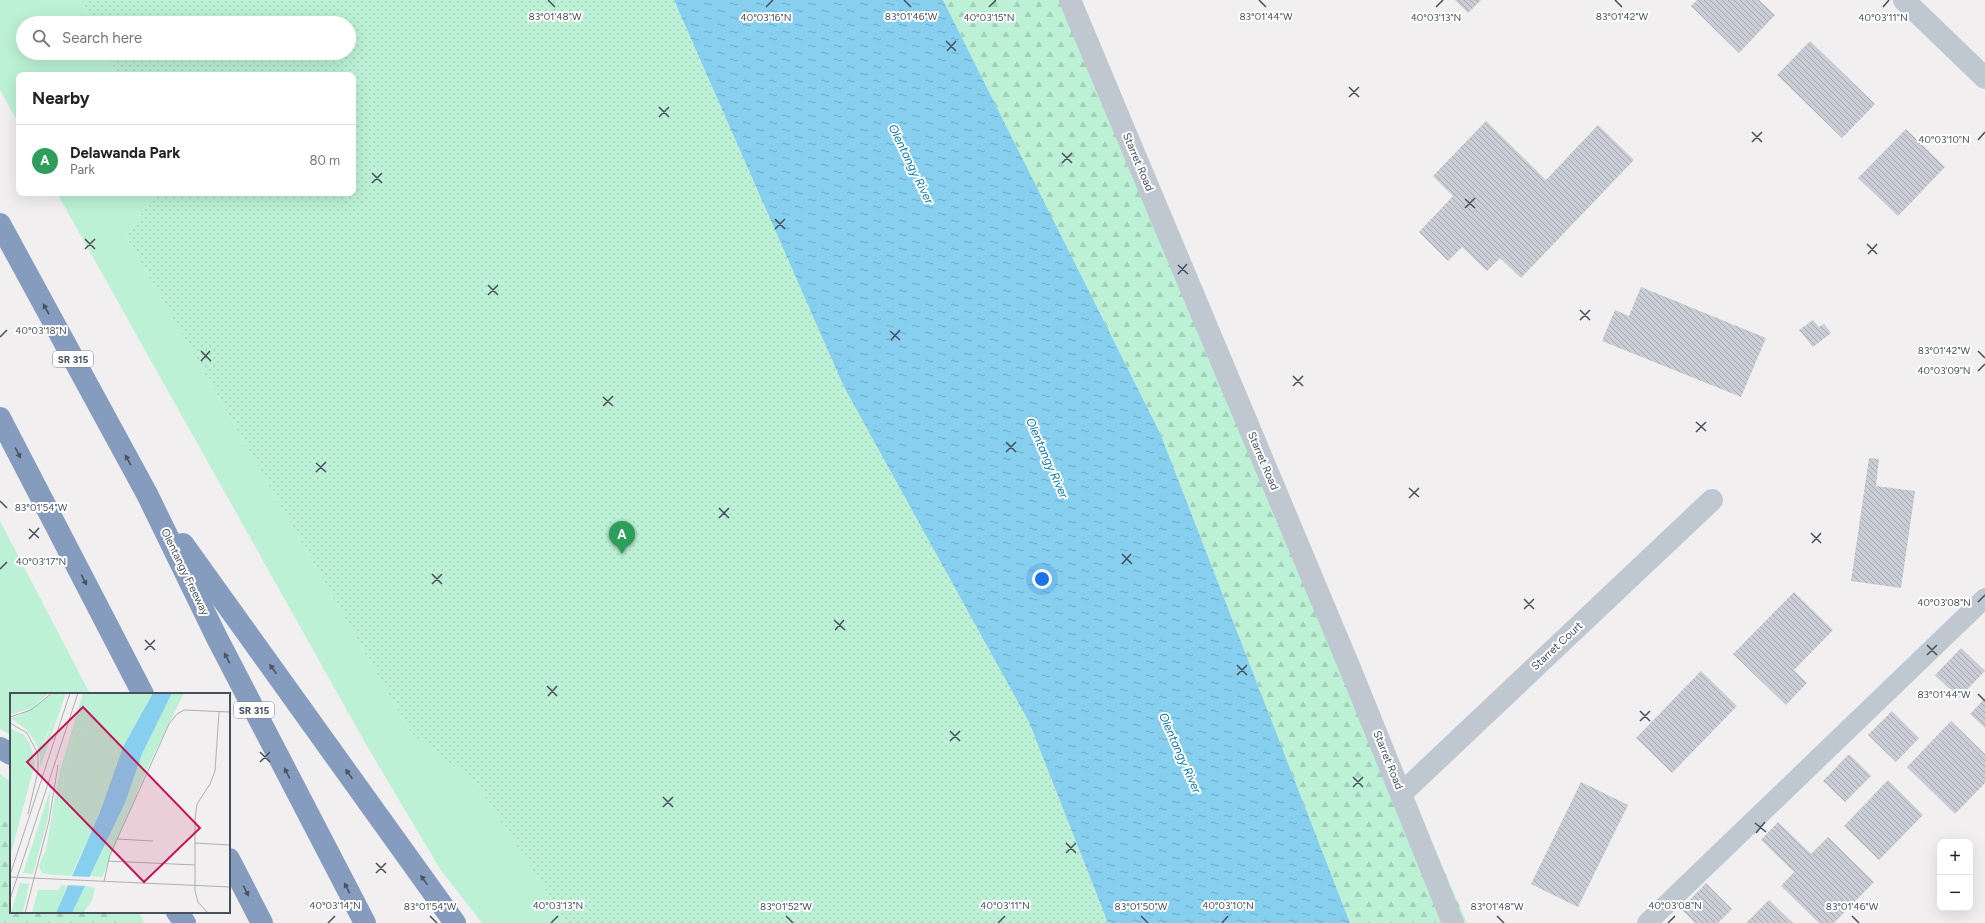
<!DOCTYPE html>
<html lang="en">
<head>
<meta charset="utf-8">
<style>
  body { margin:0; font-family:Figtree,sans-serif; background:#f6f6f6; color:#222 }
  .controls { position:absolute; right:12px; bottom:12px; display:grid; overflow:hidden; border-radius:8px; box-shadow:0 4px 16px #0002 }
  .controls button { width:36px; height:36px; display:grid; place-items:center; padding:0; border:0; border-bottom:1px solid #e0e0e0; background:#fff; color:#222; font:20px sans-serif }
  .you { position:absolute; left:1042px; top:579px; width:14px; height:14px; margin:-10px; border:3px solid #fff; border-radius:50%; background:#1a73e8; box-shadow:0 0 0 6px #1a73e833 }
  .badge { display:grid; place-items:center; width:26px; height:26px; border-radius:50%; background:#135be7; color:#fff; font-size:13px; font-weight:700 }
  .pin { position:absolute; translate:-50% -33px; filter:drop-shadow(0 1px 2px #0008) }
  .pin::after { content:''; position:absolute; top:21px; width:14px; height:12px; background:inherit; clip-path:polygon(0 0,100% 0,50% 100%) }
  .list { margin:0; padding:0; list-style:none }
  h2 { display:flex; justify-content:space-between; align-items:center; height:52px; margin:0; padding:0 16px; font-size:17px }
  h2 small { font-size:13px; font-weight:400; color:#767676 }
  .list li { display:grid; grid-template-columns:26px 1fr auto; gap:12px; align-items:center; box-sizing:border-box; height:72px; padding:0 16px; border-top:1px solid #e0e0e0 }
  .list b { display:block; font-size:15px; white-space:nowrap }
  .list p { margin:0; font-size:13px; white-space:nowrap; color:#767676 }
  .list em { font-size:13px; font-style:normal; color:#767676 }
  .icon { flex:none; width:22px; height:22px; fill:none; stroke:currentColor; stroke-width:2; stroke-linecap:round; stroke-linejoin:round }
  .map { position:relative; flex:none; width:1985px; height:923px; overflow:hidden }
  .search { position:absolute; background:#fff; box-shadow:0 4px 16px #0002; left:16px; top:16px; width:340px; height:44px; display:flex; align-items:center; gap:10px; box-sizing:border-box; padding:0 14px; border-radius:22px; color:#767676; font-size:15px }
  .panel { position:absolute; background:#fff; box-shadow:0 4px 16px #0002; left:16px; top:72px; width:340px; height:124px; border-radius:8px }
  .map>svg:first-child { display:block }
  .green { fill:#bcf1d5 }
  .forest { fill:url(#forest-firs) }
  .park { fill:url(#park-dots) }
  .water { fill:url(#water-ripples) }
  .building { fill:url(#building-back-hatch) }
  .lines { fill:none; stroke-linecap:round; stroke-linejoin:round }
  .service { stroke:#bfc8d1; stroke-width:20 }
  .minor { stroke:#bfc8d1; stroke-width:22 }
  .motorway { stroke:#859cbf; stroke-width:22 }
  .oneway { fill:#495462 }
  .ticks { fill:none; stroke:#46505d; stroke-width:1.5 }
  .labels { text-anchor:middle; dominant-baseline:central; stroke-width:4; stroke-linejoin:round; paint-order:stroke }
  .shield { fill:#fff; stroke:#7e848e; stroke-width:1 }
  .shield-label { font-size:10px; font-weight:bold; fill:#46505d }
  .street-label { font-size:11px; fill:#46505d; stroke:#fff }
  .water-label { font-size:12px; font-style:italic; fill:#077baf; stroke:#fff }
  .inset-road { fill:none; stroke:#adafb5; stroke-width:1 }
  .view { fill:#c2185b; fill-opacity:0.15; stroke:#c2185b; stroke-width:2 }
  .inset-edge { fill:none; stroke:#46505d; stroke-width:2 }
  .ticks-label { font-size:10px; text-anchor:middle; fill:#46505d; stroke:#fff; stroke-width:4; stroke-linejoin:round; paint-order:stroke }
</style>
</head>
<body>
<div class="map">
<svg width="1985" height="923" viewBox="0 0 1985 923">
  <defs>
    <pattern id="forest-firs" width="22" height="20" patternUnits="userSpaceOnUse"><rect width="22" height="20" fill="#bcf1d5"/><path d="M5 1l3.5 6h-7zM16 11l3.5 6h-7z" fill="#a3d0b9"/></pattern>
    <pattern id="park-dots" width="8" height="8" patternUnits="userSpaceOnUse"><rect width="8" height="8" fill="#bcf1d5"/><path d="M2 2h.1M6 6h.1" fill="none" stroke="#a3d0b9" stroke-width="1.8" stroke-linecap="round"/></pattern>
    <pattern id="water-ripples" width="26" height="14" patternUnits="userSpaceOnUse"><rect width="26" height="14" fill="#87cfef"/><path d="M2 4q2-2 4 0t4 0M15 11q2-2 4 0t4 0" fill="none" stroke="#70aac5"/></pattern>
    <pattern id="building-back-hatch" width="6" height="6" patternUnits="userSpaceOnUse"><rect width="6" height="6" fill="#cacdd5"/><path d="M-1 5l2 2M0 0l6 6M5-1l2 2" fill="none" stroke="#a6a9b0"/></pattern>
  </defs>
  <rect width="100%" height="100%" fill="#f1efef"/>
  <g class="green">
    <polygon points="0,0 81,0 92,23 23,23 23,53 106,53 116,75 19,75 19,124 0,90"/>
    <polygon points="57,193 156,193 126,236 411,733 477,784 567,923 482,923 440,869 367,746"/>
    <polygon points="0,521 90,694 11,694 11,735 0,729"/>
    <polygon points="0,774 11,782 11,820 0,814"/>
    <polygon points="111,912 139,912 144,923 120,923"/>
  </g>
  <g class="forest">
    <polygon points="943,0 1066,0 1467,923 1350,923 1160,433"/>
    <polygon points="0,814 11,820 11,912 111,912 120,923 0,923"/>
  </g>
  <polygon class="park" points="81,0 674,0 844,387 1029,722 1108,923 567,923 477,784 411,733 126,236 156,193 353,193 353,75 116,75 106,53 349,53 349,23 92,23"/>
  <polygon class="water" points="674,0 943,0 1160,433 1350,923 1108,923 1029,722 844,387"/>
  <g class="building">
    <polygon points="1455,0 1481,0 1468,13"/>
    <polygon points="1697,0 1759,0 1775,15 1739,53 1691,6"/>
    <polygon points="1810,41 1875,104 1842,138 1777,75"/>
    <polygon points="1486,121 1546,180 1598,125 1634,160 1521,278 1500,258 1487,271 1462,247 1448,261 1419,232 1453,196 1433,176"/>
    <polygon points="1906,129 1945,167 1898,216 1858,178"/>
    <polygon points="1641,287 1766,338 1741,397 1602,341 1615,310 1629,316"/>
    <polygon points="1813,320 1819,327 1824,324 1831,333 1813,347 1799,330"/>
    <polygon points="1869,458 1879,459 1876,486 1915,491 1901,588 1851,581"/>
    <polygon points="1794,592 1833,630 1794,670 1807,683 1786,705 1733,654"/>
    <polygon points="1961,648 1985,671 1959,698 1935,675"/>
    <polygon points="1701,671 1737,706 1672,773 1636,738"/>
    <polygon points="1985,698 1985,728 1970,714"/>
    <polygon points="1892,711 1919,738 1896,762 1868,735"/>
    <polygon points="1951,721 1985,754 1985,783 1955,814 1907,767"/>
    <polygon points="1849,754 1871,776 1845,802 1823,781"/>
    <polygon points="1888,780 1923,815 1879,860 1844,826"/>
    <polygon points="1581,782 1628,805 1578,907 1531,884"/>
    <polygon points="1778,822 1811,854 1828,837 1874,882 1834,923 1819,923 1781,886 1794,872 1761,840"/>
    <polygon points="1706,883 1732,909 1718,923 1695,923 1681,909"/>
    <polygon points="1769,900 1793,923 1746,923"/>
  </g>
  <g class="lines">
    <polyline class="service" points="1647,923 1985,598"/>
    <g class="minor">
      <polyline points="1070,0 1352,673 1453,923"/>
      <polyline points="1904,0 1985,78"/>
      <polyline points="1402,793 1712,500"/>
    </g>
    <g class="motorway">
      <polyline points="0,224 147,494 217,638 365,923"/>
      <polyline points="0,418 143,694"/>
      <polyline points="183,544 455,923"/>
      <polyline points="0,748 11,754"/>
      <polyline points="229,859 262,923"/>
      <polyline points="177,912 185,923"/>
    </g>
  </g>
  <defs><path id="oneway-solid" d="M-6-.8H1V-3.2L6.5 0L1 3.2V.8H-6Z"/></defs>
  <g class="oneway">
    <use href="#oneway-solid" transform="translate(46 309) rotate(-119)"/>
    <use href="#oneway-solid" transform="translate(18 453) rotate(63)"/>
    <use href="#oneway-solid" transform="translate(128 460) rotate(-119)"/>
    <use href="#oneway-solid" transform="translate(84 580) rotate(63)"/>
    <use href="#oneway-solid" transform="translate(227 658) rotate(-117)"/>
    <use href="#oneway-solid" transform="translate(273 669) rotate(-126)"/>
    <use href="#oneway-solid" transform="translate(287 773) rotate(-117)"/>
    <use href="#oneway-solid" transform="translate(349 774) rotate(-126)"/>
    <use href="#oneway-solid" transform="translate(424 880) rotate(-125)"/>
    <use href="#oneway-solid" transform="translate(347 888) rotate(-117)"/>
    <use href="#oneway-solid" transform="translate(246 891) rotate(63)"/>
  </g>
  <path class="ticks" d="M548,0L555,7M904,0L911,7M1259,0L1266,7M1615,0L1622,7M766,7L773,0M989,7L996,0M1436,7L1443,0M1883,7L1889,0M946,41L956,51M947,51L956,41M1349,87L1359,97M1349,97L1359,87M659,107L669,117M659,117L669,107M1752,132L1762,142M1978,140L1985,132M1752,142L1762,132M1062,153L1072,163M1062,163L1072,153M372,173L382,183M372,183L382,173M1465,199L1475,208M1465,208L1475,198M775,219L785,229M775,229L785,219M85,239L95,249M1867,244L1877,254M85,249L95,239M1868,254L1877,244M1178,265L1188,274M1178,274L1187,264M488,285L498,295M488,295L498,285M1580,310L1590,320M1580,320L1590,310M890,331L900,340M0,337L7,330M891,340L900,330M201,351L211,361M1978,351L1985,358M201,361L210,351M1978,371L1985,364M1293,376L1303,386M1293,386L1303,376M603,397L613,406M603,406L613,396M1696,422L1706,431M1696,432L1706,422M1006,442L1016,452M1006,452L1016,442M316,463L326,472M316,472L326,462M1409,488L1419,497M1409,498L1419,488M0,501L7,508M719,508L729,518M719,518L729,508M29,529L39,538M1811,533L1821,543M29,539L39,528M1812,543L1821,533M1122,554L1132,564M1122,564L1131,554M0,569L7,562M432,574L442,584M432,584L442,574M1524,599L1534,609M1978,602L1985,595M1524,609L1534,599M834,620L845,630M835,630L844,620M145,640L155,650M1927,645L1937,655M145,650L155,640M1927,655L1937,645M1237,665L1247,675M1237,675L1247,665M547,686L557,696M1978,694L1985,701M548,696L557,686M1640,711L1650,721M1640,721L1650,711M950,731L960,741M950,741L960,731M260,752L270,762M260,762L270,752M1353,777L1363,787M1353,787L1363,777M663,797L673,807M663,807L673,797M1755,823L1766,832M1756,833L1765,822M1066,843L1076,853M1066,853L1076,843M376,863L386,873M376,873L386,863M430,916L437,923M786,916L793,923M1141,916L1148,923M1497,916L1504,923M1852,916L1859,923M328,923L335,916M551,923L558,916M998,923L1005,916M1222,923L1228,916M1668,923L1675,916"/>
  <g class="labels">
    <g class="shield">
      <rect x="53" y="351" width="40" height="16" rx="3"/>
      <rect x="234" y="702" width="40" height="16" rx="3"/>
    </g>
    <g class="shield-label">
      <text x="73" y="359">SR 315</text>
      <text x="254" y="710">SR 315</text>
    </g>
    <g class="street-label">
      <text transform="translate(1138 162) rotate(67)">Starret Road</text>
      <text transform="translate(1263 461) rotate(67)">Starret Road</text>
      <text transform="translate(185 572) rotate(64)">Olentangy Freeway</text>
      <text transform="translate(1557 646) rotate(-43)">Starret Court</text>
      <text transform="translate(1388 760) rotate(68)">Starret Road</text>
    </g>
    <g class="water-label">
      <text transform="translate(911 164) rotate(64)">Olentangy River</text>
      <text transform="translate(1047 458) rotate(66)">Olentangy River</text>
      <text transform="translate(1180 753) rotate(66)">Olentangy River</text>
    </g>
  </g>
  <g transform="translate(10 693)">
    <rect width="220" height="220" fill="#f1efef"/>
    <path d="M0,0H39L21,15L0,22ZM44,0H56L30,75V62L25,48L16,36L0,25L10,22ZM50,1L35,51L33,52L30,44L9,27L26,20ZM73,0H85L72,35L66,36L53,82L54,89L34,175L37,181L32,180L29,173L36,157L49,81ZM41,94L38,125L23,181L13,180ZM10,190L19,191L13,220H1Z" fill="#bcf1d5" fill-rule="evenodd"/>
    <path d="M19,0H33L15,11L0,13V9L9,7ZM162,0H174L138,73L92,184L80,183L115,110L132,61ZM49,1V8L33,52L30,44L9,27L26,20ZM0,35L14,42L20,51L25,70L0,164ZM52,192L57,193L46,220H22L28,197H48ZM75,193L85,195L82,207L73,220H62Z" fill="#bcf1d5"/>
    <path d="M85,0H143L113,54L90,119L61,183L37,181L34,175L54,90L53,82L66,36L72,35Z" fill="#bcf1d5"/>
    <path d="M143,0H162L132,61L115,110L62,220H46L90,119L113,54Z" fill="#87cfef"/>
    <path d="M58,183L82,184L77,193L55,192Z" fill="#f1efef"/>
    <path class="inset-road" d="M0,24L21,17L42,0M0,30L17,40L28,61V78L18,121M107,146L143,148M185,150L220,152M98,168L185,172M0,182L60,0M0,184L220,194M94,188L100,162L159,31L167,21L174,17L220,19M0,206L68,0M15,220L39,128L48,72M198,220L188,209L185,198V126L187,111L200,91L205,78L209,19"/>
    <path class="view" d="M73,14L190,135L134,189L17,69Z"/>
    <rect width="220" height="220" class="inset-edge"/>
  </g>
  <g class="ticks-label">
    <text x="555" y="20">83°01'48"W</text>
    <text x="911" y="20">83°01'46"W</text>
    <text x="1266" y="20">83°01'44"W</text>
    <text x="1622" y="20">83°01'42"W</text>
    <text x="766" y="21">40°03'16"N</text>
    <text x="989" y="21">40°03'15"N</text>
    <text x="1436" y="21">40°03'13"N</text>
    <text x="1883" y="21">40°03'11"N</text>
    <text x="1944" y="143">40°03'10"N</text>
    <text x="41" y="334">40°03'18"N</text>
    <text x="1944" y="354">83°01'42"W</text>
    <text x="1944" y="374">40°03'09"N</text>
    <text x="41" y="511">83°01'54"W</text>
    <text x="41" y="565">40°03'17"N</text>
    <text x="1944" y="606">40°03'08"N</text>
    <text x="1944" y="698">83°01'44"W</text>
    <text x="335" y="909">40°03'14"N</text>
    <text x="558" y="909">40°03'13"N</text>
    <text x="1005" y="909">40°03'11"N</text>
    <text x="1228" y="909">40°03'10"N</text>
    <text x="1675" y="909">40°03'08"N</text>
    <text x="430" y="910">83°01'54"W</text>
    <text x="786" y="910">83°01'52"W</text>
    <text x="1141" y="910">83°01'50"W</text>
    <text x="1497" y="910">83°01'48"W</text>
    <text x="1852" y="910">83°01'46"W</text>
  </g>
</svg>
<div class="controls">
<button>+</button>
<button>−</button>
</div>
<div class="you"></div>
<div class="pin badge" style="left:622px;top:554px;background:#2e9e5b">A</div>
<div class="search"><svg class="icon" aria-label="search" viewBox="0 0 24 24"><circle cx="10" cy="10" r="6"/><path d="M15 15l6 6"/></svg>Search here</div>
<section class="panel">
<h2>Nearby<small></small></h2>
<ul class="list">
<li><span class="badge" style="background:#2e9e5b">A</span><div><b>Delawanda Park</b><p>Park</p></div><em>80 m</em></li>
</ul>
</section>
</div>
</body>
</html>
